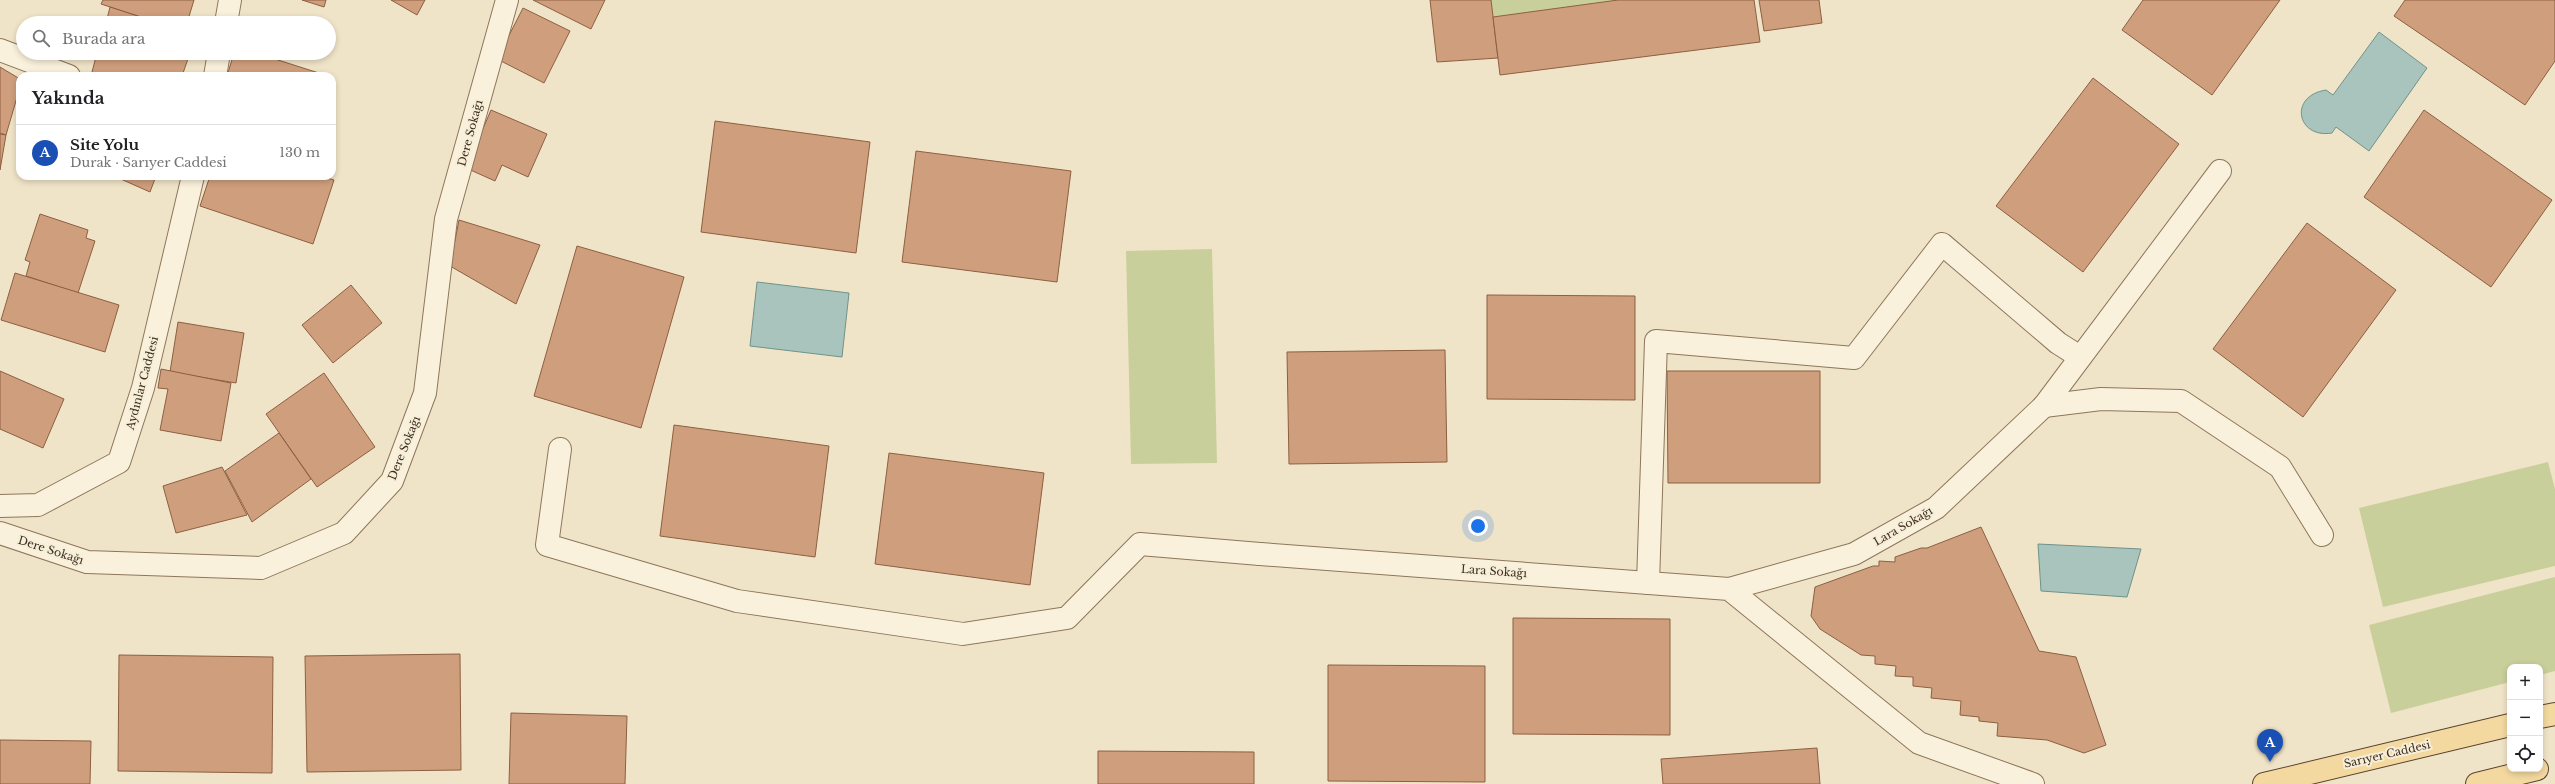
<!DOCTYPE html>
<html lang="tr">
<head>
<meta charset="utf-8">
<style>
  body { margin:0; font-family:"Libre Baskerville",serif; background:#f6f6f6; color:#202124 }
  .controls { position:absolute; right:12px; bottom:12px; display:grid; overflow:hidden; border-radius:8px; box-shadow:0 2px 6px #0003 }
  .controls button { width:36px; height:36px; display:grid; place-items:center; padding:0; border:0; border-bottom:1px solid #e0e0e0; background:#fff; color:#202124; font:20px sans-serif }
  .you { position:absolute; left:1478px; top:526px; width:14px; height:14px; margin:-10px; border:3px solid #fff; border-radius:50%; background:#1a73e8; box-shadow:0 0 0 6px #1a73e833 }
  .badge { display:grid; place-items:center; width:26px; height:26px; border-radius:50%; background:#111827; color:#fff; font-size:13px; font-weight:700 }
  .pin { position:absolute; translate:-50% -33px; filter:drop-shadow(0 1px 2px #0008) }
  .pin::after { content:''; position:absolute; top:21px; width:14px; height:12px; background:inherit; clip-path:polygon(0 0,100% 0,50% 100%) }
  .list { margin:0; padding:0; list-style:none }
  h2 { display:flex; justify-content:space-between; align-items:center; height:52px; margin:0; padding:0 16px; font-size:17px }
  h2 small { font-size:13px; font-weight:400; color:#757577 }
  .list li { display:grid; grid-template-columns:26px 1fr auto; gap:12px; align-items:center; box-sizing:border-box; height:56px; padding:0 16px; border-top:1px solid #e0e0e0 }
  .list b { display:block; font-size:15px; white-space:nowrap }
  .list p { margin:0; font-size:13px; white-space:nowrap; color:#757577 }
  .list em { font-size:13px; font-style:normal; color:#757577 }
  .icon { flex:none; width:22px; height:22px; fill:none; stroke:currentColor; stroke-width:2; stroke-linecap:round; stroke-linejoin:round }
  .map { position:relative; flex:none; width:2555px; height:784px; overflow:hidden }
  .search { position:absolute; background:#fff; box-shadow:0 2px 6px #0003; left:16px; top:16px; width:320px; height:44px; display:flex; align-items:center; gap:10px; box-sizing:border-box; padding:0 14px; border-radius:22px; color:#757577; font-size:15px }
  .panel { position:absolute; background:#fff; box-shadow:0 2px 6px #0003; left:16px; top:72px; width:320px; height:108px; border-radius:12px }
  .map>svg:first-child { display:block }
  .green { fill:#c9cf9b }
  .water { fill:#a9c4bc; stroke:#6f938a }
  .building { fill:#cf9f7d; stroke:#8d5f41 }
  .lines { fill:none; stroke-linecap:round; stroke-linejoin:round }
  .service-casing { stroke:#8d765c; stroke-width:24 }
  .minor-casing { stroke:#8d765c; stroke-width:24 }
  .primary-casing { stroke:#5b4430; stroke-width:24 }
  .service { stroke:#faf1dc; stroke-width:22 }
  .minor { stroke:#faf1dc; stroke-width:22 }
  .primary { stroke:#f3d9a0; stroke-width:22 }
  .labels { text-anchor:middle; dominant-baseline:central; stroke-width:4; stroke-linejoin:round; paint-order:stroke }
  .street-label { font-size:11px; fill:#3d2e20; stroke:#f7eed8 }
</style>
</head>
<body>
<div class="map">
<svg width="2555" height="784" viewBox="0 0 2555 784">
  <rect width="100%" height="100%" fill="#f0e4c8"/>
  <g class="green">
    <polygon points="1490,0 1621,0 1493,18"/>
    <polygon points="1212,249 1217,463 1131,464 1126,251"/>
    <polygon points="2548,462 2555,489 2555,566 2383,607 2359,508"/>
    <polygon points="2555,577 2555,671 2540,675 2540,667 2510,667 2510,682 2391,713 2369,625"/>
  </g>
  <g class="water">
    <path d="M2379,32L2427,68L2369,151L2336,127L2332,133C2297,139 2288,96 2326,90L2333,95Z"/>
    <polygon points="757,282 849,293 842,357 750,346"/>
    <polygon points="2038,544 2141,549 2127,597 2041,591"/>
  </g>
  <g class="building">
    <polygon points="103,0 194,0 187,23 159,23 101,4"/>
    <polygon points="302,0 326,0 324,7"/>
    <polygon points="391,0 425,0 417,15"/>
    <polygon points="533,0 605,0 591,29"/>
    <polygon points="1430,0 1491,0 1498,58 1437,62"/>
    <polygon points="1618,0 1754,0 1760,42 1500,75 1493,17"/>
    <polygon points="1759,0 1819,0 1822,23 1764,31"/>
    <polygon points="2143,0 2280,0 2212,95 2122,30"/>
    <polygon points="2405,0 2555,0 2555,61 2525,105 2394,16"/>
    <polygon points="110,7 159,23 106,23"/>
    <polygon points="523,8 570,31 544,83 497,59"/>
    <polygon points="97,53 190,53 182,76 103,76 92,72"/>
    <polygon points="234,53 256,53 322,74 321,76 227,76"/>
    <polygon points="0,67 20,79 20,87 6,135 0,133"/>
    <polygon points="2093,78 2179,144 2083,272 1996,206"/>
    <polygon points="491,110 547,134 528,177 502,165 495,181 466,168"/>
    <polygon points="2424,110 2552,200 2491,287 2364,197"/>
    <polygon points="715,121 870,142 856,253 701,232"/>
    <polygon points="0,134 6,135 0,170"/>
    <polygon points="916,151 1071,171 1057,282 902,262"/>
    <polygon points="114,176 156,176 150,192"/>
    <polygon points="210,176 320,176 334,180 313,244 200,206"/>
    <polygon points="40,214 88,230 86,238 95,241 78,293 26,276 30,262 25,260"/>
    <polygon points="459,220 540,245 516,304 450,266"/>
    <polygon points="2307,223 2396,290 2303,417 2213,349"/>
    <polygon points="577,246 684,277 641,428 534,396"/>
    <polygon points="15,273 119,305 105,352 1,320"/>
    <polygon points="351,285 382,323 333,363 302,325"/>
    <polygon points="1487,295 1635,296 1635,400 1487,399"/>
    <polygon points="178,322 244,333 236,383 170,372"/>
    <polygon points="1445,350 1447,462 1289,464 1287,352"/>
    <polygon points="161,369 231,383 221,441 160,430 168,389 158,388"/>
    <polygon points="0,371 64,399 43,448 0,429"/>
    <polygon points="1667,371 1820,371 1820,483 1668,483"/>
    <polygon points="324,373 375,447 317,487 266,414"/>
    <polygon points="674,425 829,446 815,557 660,536"/>
    <polygon points="279,433 311,479 252,522 225,471"/>
    <polygon points="889,453 1044,473 1030,585 875,564"/>
    <polygon points="222,467 247,515 176,533 163,486"/>
    <polygon points="1981,527 2039,651 2076,657 2106,745 2084,753 2047,740 1997,736 1998,723 1979,721 1979,717 1960,715 1961,701 1931,698 1932,688 1913,686 1913,677 1895,676 1896,666 1875,664 1875,656 1861,655 1820,629 1811,616 1815,587 1873,566 1879,566 1879,561 1895,562 1895,557 1921,548 1927,548"/>
    <polygon points="1513,618 1670,619 1670,735 1513,734"/>
    <polygon points="460,654 461,770 307,772 305,656"/>
    <polygon points="119,655 273,657 272,773 118,771"/>
    <polygon points="1328,665 1485,666 1485,782 1328,781"/>
    <polygon points="511,713 627,716 625,784 509,784"/>
    <polygon points="0,740 91,741 90,784 0,784"/>
    <polygon points="1817,748 1820,784 1663,784 1661,759"/>
    <polygon points="1098,751 1254,752 1254,784 1098,784"/>
  </g>
  <g class="lines">
    <g class="service-casing">
      <g id="service">
        <polyline points="2044,406 2101,399 2181,401 2280,467 2322,535"/>
        <polyline points="2044,406 2220,171"/>
        <polyline points="560,449 547,545 737,601 963,634 1067,618 1140,544 1260,554"/>
        <polyline points="1648,583 1656,341 1854,358 1942,244 2058,343 2080,357"/>
      </g>
    </g>
    <g class="minor-casing">
      <g id="minor">
        <polyline points="226,23 230,0"/>
        <polyline points="0,50 69,76"/>
        <polyline points="215,76 219,53"/>
        <polyline points="0,506 38,505 119,462 143,388 193,176"/>
        <polyline points="0,533 87,562 261,568 344,533 392,481 425,393 446,219 507,0"/>
        <polyline points="1260,554 1729,589 1919,743 2033,784"/>
        <polyline points="1729,589 1854,554 1936,508 2044,406"/>
      </g>
    </g>
    <g class="primary-casing">
      <g id="primary">
        <polyline points="2540,717 2555,714"/>
        <polyline points="2264,784 2510,725"/>
        <polyline points="2477,784 2537,769"/>
      </g>
    </g>
    <use href="#service" class="service"/>
    <use href="#minor" class="minor"/>
    <use href="#primary" class="primary"/>
  </g>
  <g class="labels">
    <g class="street-label">
      <text transform="translate(470 133) rotate(-75)">Dere Sokağı</text>
      <text transform="translate(142 383) rotate(-75)">Aydınlar Caddesi</text>
      <text transform="translate(404 448) rotate(-68)">Dere Sokağı</text>
      <text transform="translate(1903 526) rotate(-30)">Lara Sokağı</text>
      <text transform="translate(51 550) rotate(18)">Dere Sokağı</text>
      <text transform="translate(1494 571) rotate(4)">Lara Sokağı</text>
      <text transform="translate(2387 754) rotate(-13)">Sarıyer Caddesi</text>
    </g>
  </g>
</svg>
<div class="controls">
<button>+</button>
<button>−</button>
<button><svg class="icon" aria-label="locate" viewBox="0 0 24 24"><circle cx="12" cy="12" r="6"/><path d="M12 2v4M12 18v4M2 12h4M18 12h4"/></svg></button>
</div>
<div class="you"></div>
<div class="pin badge" style="left:2270px;top:762px;background:#1a4fb4">A</div>
<div class="search"><svg class="icon" aria-label="search" viewBox="0 0 24 24"><circle cx="10" cy="10" r="6"/><path d="M15 15l6 6"/></svg>Burada ara</div>
<section class="panel">
<h2>Yakında<small></small></h2>
<ul class="list">
<li><span class="badge" style="background:#1a4fb4">A</span><div><b>Site Yolu</b><p>Durak · Sarıyer Caddesi</p></div><em>130 m</em></li>
</ul>
</section>
</div>
</body>
</html>
